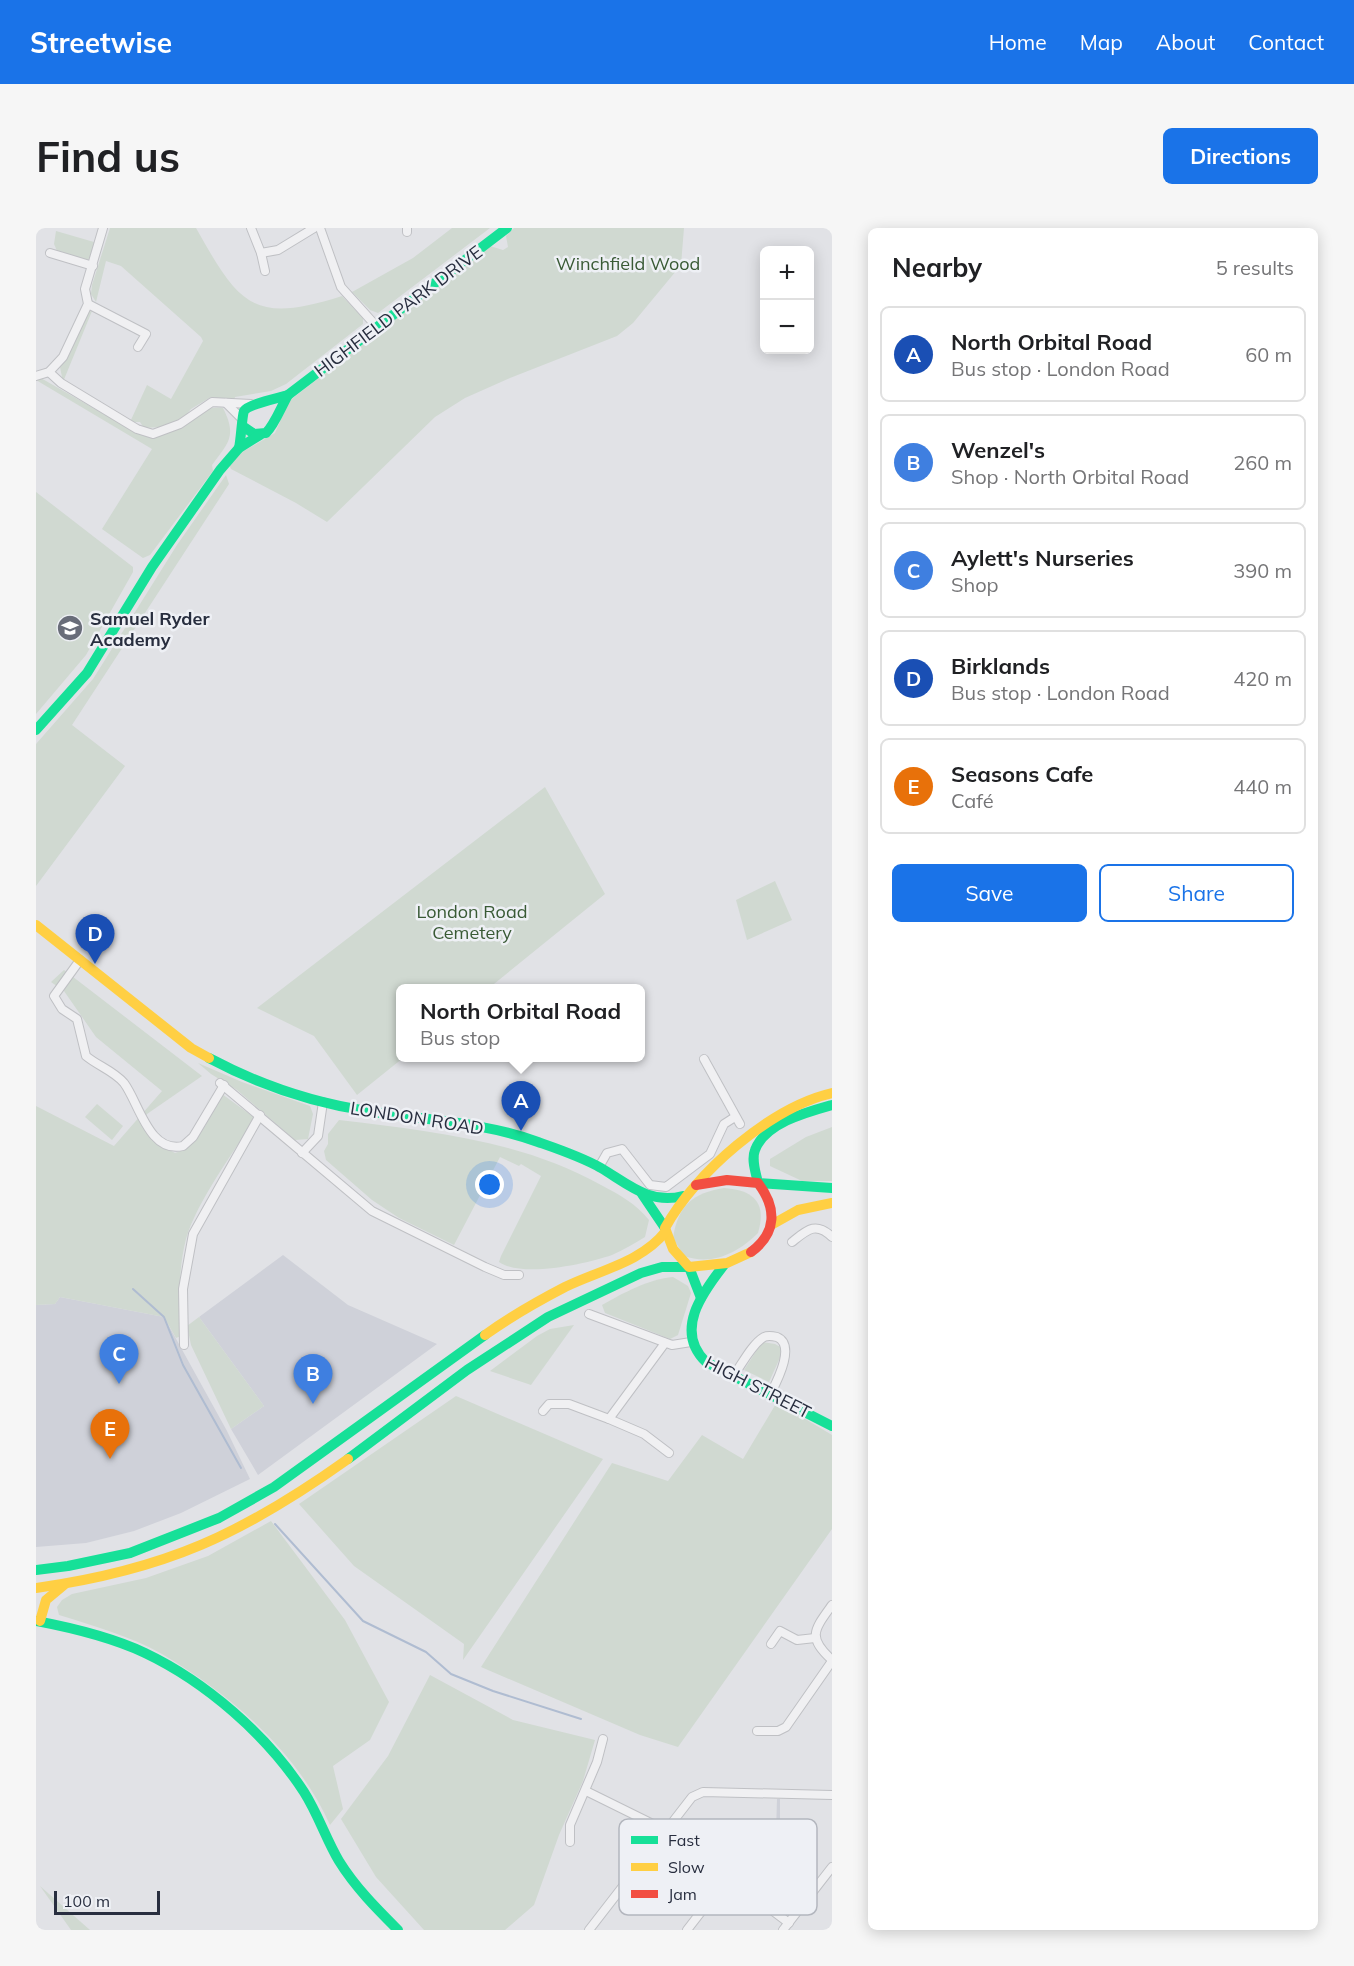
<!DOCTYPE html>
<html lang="en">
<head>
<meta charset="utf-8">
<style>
  body { margin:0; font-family:Mulish,sans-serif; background:#f6f6f6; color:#202124 }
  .controls { position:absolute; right:18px; top:18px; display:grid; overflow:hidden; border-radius:9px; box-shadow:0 3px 15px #0003 }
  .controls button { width:54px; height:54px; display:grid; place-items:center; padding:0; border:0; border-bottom:2px solid #e0e0e0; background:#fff; color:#202124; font:30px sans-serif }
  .scale { position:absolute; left:18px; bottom:15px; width:106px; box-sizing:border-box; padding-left:6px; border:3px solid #282e3f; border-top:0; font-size:16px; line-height:21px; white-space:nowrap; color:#282e3f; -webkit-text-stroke:4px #eef0f5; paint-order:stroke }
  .you { position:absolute; left:454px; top:957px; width:21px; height:21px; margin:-15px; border:4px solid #fff; border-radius:50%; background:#1a73e8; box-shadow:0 0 0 9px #1a73e833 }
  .badge { display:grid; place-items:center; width:39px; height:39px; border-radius:50%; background:#1a73e8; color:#fff; font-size:20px; font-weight:700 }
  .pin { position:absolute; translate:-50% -50px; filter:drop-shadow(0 2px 3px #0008) }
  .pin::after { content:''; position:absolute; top:32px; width:21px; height:18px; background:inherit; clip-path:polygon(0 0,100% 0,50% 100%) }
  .popup { position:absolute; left:360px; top:756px; width:249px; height:78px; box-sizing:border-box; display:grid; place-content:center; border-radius:9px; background:#fff; filter:drop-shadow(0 2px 4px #0005); font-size:20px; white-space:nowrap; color:#757577 }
  .popup b { font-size:22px; color:#202124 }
  .popup::after { content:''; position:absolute; left:50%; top:100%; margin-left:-12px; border:12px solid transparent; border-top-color:#fff }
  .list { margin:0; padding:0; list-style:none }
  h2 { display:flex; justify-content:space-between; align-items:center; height:78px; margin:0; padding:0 24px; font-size:26px }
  h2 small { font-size:20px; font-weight:400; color:#757577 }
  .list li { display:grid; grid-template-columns:39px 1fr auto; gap:18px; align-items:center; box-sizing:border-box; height:96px; margin:0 12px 12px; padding:0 12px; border:2px solid #e0e0e0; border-radius:9px }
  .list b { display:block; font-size:22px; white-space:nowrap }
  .list p { margin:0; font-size:20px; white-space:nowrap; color:#757577 }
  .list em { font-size:20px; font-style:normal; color:#757577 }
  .actions { display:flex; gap:12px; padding:18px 24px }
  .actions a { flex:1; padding:14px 0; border:2px solid #1a73e8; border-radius:9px; text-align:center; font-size:21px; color:#1a73e8 }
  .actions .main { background:#1a73e8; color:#fff }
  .map { position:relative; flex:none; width:796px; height:1702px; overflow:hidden; border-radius:9px }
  header { display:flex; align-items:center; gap:36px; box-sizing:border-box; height:84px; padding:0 30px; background:#1a73e8; color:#fff }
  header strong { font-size:28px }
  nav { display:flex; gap:33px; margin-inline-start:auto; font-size:21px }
  .intro { display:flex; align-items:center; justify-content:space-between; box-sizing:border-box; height:144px; padding:0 36px }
  h1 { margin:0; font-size:42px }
  .button { padding:15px 27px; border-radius:9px; background:#1a73e8; color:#fff; font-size:21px; font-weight:700 }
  main { display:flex; gap:36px; padding:0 36px }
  aside { flex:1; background:#fff; border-radius:9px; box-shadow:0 3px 15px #0003 }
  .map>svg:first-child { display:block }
  .built { fill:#cfd1d9 }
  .green { fill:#d0d9d1 }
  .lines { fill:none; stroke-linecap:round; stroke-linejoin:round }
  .stream { stroke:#afbcd1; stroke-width:2 }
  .street-casing { stroke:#bfc0c4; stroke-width:10 }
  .street { stroke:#f0f0f2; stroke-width:8 }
  .fast { stroke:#16e098; stroke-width:10 }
  .slow { stroke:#ffcf43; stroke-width:10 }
  .jam { stroke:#f24e42; stroke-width:10 }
  .labels { text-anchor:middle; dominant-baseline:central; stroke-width:5; stroke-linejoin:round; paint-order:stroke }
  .park-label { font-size:18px; fill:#395a35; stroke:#eef0f5 }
  .street-label { font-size:18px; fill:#282e3f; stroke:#eef0f5 }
  .poi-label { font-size:18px; font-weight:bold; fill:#282e3f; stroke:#eef0f5; text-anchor:start }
  .key { fill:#eef0f5; stroke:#b3b6be; stroke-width:1.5 }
  .key-label { font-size:16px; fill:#282e3f }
</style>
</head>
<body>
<header>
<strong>Streetwise</strong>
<nav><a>Home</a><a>Map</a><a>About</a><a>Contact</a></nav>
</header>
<div class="intro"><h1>Find us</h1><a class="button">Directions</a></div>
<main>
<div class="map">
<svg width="796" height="1702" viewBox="0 0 796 1702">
  <rect width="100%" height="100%" fill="#e1e2e6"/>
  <g class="built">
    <polygon points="247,1027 312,1077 401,1116 222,1247 195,1201 228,1178 163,1089"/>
    <polygon points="24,1069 128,1089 191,1203 214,1251 145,1285 98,1303 50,1315 0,1319 0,1077 19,1076"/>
    <polygon points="741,1571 744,1571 744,1604 774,1605 746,1641 707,1610 713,1603 740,1604"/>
  </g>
  <g class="green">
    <path d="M74,0H160C203,76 216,97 306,68L327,90V96L250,156L235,163L199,169L198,173L175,169L155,181L145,193L125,199L108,200L104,194H94L111,157L135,171L167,113L165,109L85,38L70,33L60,74L55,66L56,57Z"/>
    <polygon points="416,0 454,0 342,85 334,82 316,64 377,30"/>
    <polygon points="478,0 648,0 645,37 597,95 581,108 474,150 429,170 399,189 291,294 260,275 195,241 193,237 201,227 239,205 253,173 454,18 467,22 472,19 470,8"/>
    <polygon points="20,3 58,14 55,29 51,32 21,23 18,16"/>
    <polygon points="56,83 27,154 24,139 38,116 51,84"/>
    <path d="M3,149L101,205C152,216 154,175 187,180C201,208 193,214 176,237L177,243L114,327L107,330L66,301L116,221L0,152Z"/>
    <polygon points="190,247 193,256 36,497 89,538 0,658 0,516 57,451 141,317"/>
    <polygon points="0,264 97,339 97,344 50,427 0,486"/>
    <polygon points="509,559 569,666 453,760 365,760 365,830 367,830 321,867 278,808 221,780"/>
    <polygon points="739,653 756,692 711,712 700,672"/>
    <path d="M28,742L166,848L111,886L105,895L118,914L139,925C164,918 174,887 186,866L219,890C198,924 161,973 150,1011C142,1042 143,1076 145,1108L140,1110L128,1089L24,1069L19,1076L0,1077V878L78,918L126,863L60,809L28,763L15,754Z"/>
    <polygon points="162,835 206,854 274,878 277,886 272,911 259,912 201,862 175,846"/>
    <polygon points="61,876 87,898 76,912 49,889"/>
    <path d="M303,892C393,903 484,912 565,957C584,967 599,975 613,992L609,1009C599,1015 587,1022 576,1027C550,1036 486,1050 463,1034L465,1028L505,948L485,936L483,938L464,929L418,1017L363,990L336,972L290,932L288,923L292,916V906Z"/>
    <polygon points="796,899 796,953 766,953 734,938 734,931 770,909"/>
    <path d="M688,960C718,962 731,975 722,1005C702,1025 676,1038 648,1028L637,1010C642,977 657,965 688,960Z"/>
    <path d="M637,1049L652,1058L655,1065L642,1107L634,1111L569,1085L566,1077C587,1065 613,1051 637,1049Z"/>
    <polygon points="163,1089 228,1178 195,1201 155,1117 151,1098"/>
    <polygon points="538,1097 495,1157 454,1143 501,1108 514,1101"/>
    <polygon points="726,1114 739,1116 748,1121 733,1154 708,1142"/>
    <polygon points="420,1168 567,1231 427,1432 428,1416 318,1338 263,1276"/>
    <polygon points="741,1174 796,1207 796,1301 642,1519 604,1507 445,1439 576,1235 632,1253 666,1207 707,1231"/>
    <path d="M235,1293L309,1392L353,1474L334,1512L297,1538L307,1581L294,1597C261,1523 195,1467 126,1426C94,1408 58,1398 23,1387L21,1379L26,1372L36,1366L110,1350L172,1328Z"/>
    <polygon points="394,1447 477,1492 559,1512 547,1553 523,1607 498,1677 469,1702 388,1702 340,1649 305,1591 352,1528"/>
    <polygon points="4,1658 54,1702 35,1702"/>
  </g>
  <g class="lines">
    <g class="stream">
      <polyline points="97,1061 128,1089 147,1137 205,1240"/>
      <polyline points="239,1296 327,1393 390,1424 415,1446 457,1463 545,1491"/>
    </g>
    <g class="street-casing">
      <g id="street">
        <polyline points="215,0 225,25 229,43"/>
        <polyline points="284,0 305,59 341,99"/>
        <polyline points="371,0 371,4"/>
        <polyline points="14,25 57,38"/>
        <polyline points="225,25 242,22 278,0"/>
        <polyline points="52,76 110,106 102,119"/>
        <polyline points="13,144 25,155 101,201 117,206 144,196 176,174 215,176"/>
        <polyline points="0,148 13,144 27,129 52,76 49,61 67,0"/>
        <polyline points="190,175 206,191"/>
        <path d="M44,732L18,768L26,781L41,791L50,828C62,838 78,843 88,855C103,875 113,926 147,918L157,909L188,857"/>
        <polyline points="668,831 704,896"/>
        <polyline points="184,855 336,983 449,1039 468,1047 483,1047"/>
        <polyline points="266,925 282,908 287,874"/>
        <polyline points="563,939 571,925 586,921 614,957 630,959 674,926 688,896 699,889"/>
        <path d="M756,1014C771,1002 780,993 796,1009"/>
        <polyline points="553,1086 636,1117 655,1114"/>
        <polyline points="148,1117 147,1061 157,1006 224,887"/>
        <path d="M698,1147C706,1136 716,1116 728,1109C732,1107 737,1108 741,1109C760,1117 741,1153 735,1165"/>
        <polyline points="507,1183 513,1176 533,1176 573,1191 629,1115"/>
        <polyline points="573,1191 608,1206 633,1225"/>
        <path d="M796,1377C778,1402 771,1409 796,1432"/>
        <polyline points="735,1416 744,1403 761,1412 779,1410"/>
        <polyline points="721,1503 742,1503 750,1499 796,1433"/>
        <polyline points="550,1563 629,1602 753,1695"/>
        <polyline points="534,1614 534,1597 561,1534 567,1511"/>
        <polyline points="553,1702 656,1569 667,1564 796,1567"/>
        <polyline points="651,1702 692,1649"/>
        <polyline points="747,1702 796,1639"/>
      </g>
    </g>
    <use href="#street" class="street"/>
    <g class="fast">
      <path d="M208,199L218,206L230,205C239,196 245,179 252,167L471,0"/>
      <path d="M203,220C205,211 206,188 208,183C212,176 243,170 252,167"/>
      <polyline points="0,502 51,445 116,339 184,242 203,220 224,207"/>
      <path d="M173,830C222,856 277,875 332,883C388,892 448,894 502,914C522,921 546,929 565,940C592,956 614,977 647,968"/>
      <polyline points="722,955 796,960"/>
      <path d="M722,955C720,945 715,932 719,922C729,895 771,884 796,877"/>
      <polyline points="606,966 629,1000"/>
      <path d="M688,1037C666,1065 638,1103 670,1134L796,1198"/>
      <polyline points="653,1039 665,1070"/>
      <polyline points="312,1231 431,1142 512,1089 605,1045 626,1039 653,1039"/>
      <polyline points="0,1342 32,1338 94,1325 183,1290 238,1259 449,1107"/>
      <path d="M0,1393C37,1400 75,1409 109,1425C170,1454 231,1507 268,1564C282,1586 290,1611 303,1633C319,1659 341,1681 362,1702"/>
    </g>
    <g class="slow">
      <polyline points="0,697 155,820 173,830"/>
      <polyline points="737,996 762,982 796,975"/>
      <path d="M715,1024L691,1035L653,1039L637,1021L629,1000C659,945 735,879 796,865"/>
      <path d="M449,1107C474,1089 502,1073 529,1059C564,1042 606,1034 630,1003"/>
      <path d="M0,1360C129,1342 207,1306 312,1231"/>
      <polyline points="4,1393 10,1372 28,1357"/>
    </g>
    <path class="jam" d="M660,957L691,952L722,955C741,980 741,1005 715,1024"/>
  </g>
  <defs>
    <g id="school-disc" transform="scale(1.35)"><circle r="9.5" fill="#696d79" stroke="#eef0f5"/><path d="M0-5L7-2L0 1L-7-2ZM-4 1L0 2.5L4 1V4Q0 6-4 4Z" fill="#fff"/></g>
  </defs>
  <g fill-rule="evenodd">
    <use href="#school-disc" x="34" y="400"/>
  </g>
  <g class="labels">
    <g class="park-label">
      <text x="592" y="35">Winchfield Wood</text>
      <text x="436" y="683">London Road<tspan x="436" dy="21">Cemetery</tspan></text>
    </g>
    <g class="street-label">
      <text transform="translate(362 83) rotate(-37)">HIGHFIELD PARK DRIVE</text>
      <text transform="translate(381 890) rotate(9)">LONDON ROAD</text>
      <text transform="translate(722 1159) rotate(27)">HIGH STREET</text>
    </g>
    <g class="poi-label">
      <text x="54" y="390">Samuel Ryder<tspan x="54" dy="21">Academy</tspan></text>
    </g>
  </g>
  <rect x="583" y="1591" width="198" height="96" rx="9" class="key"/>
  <rect x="595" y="1608" width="27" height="8" fill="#16e098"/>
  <rect x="595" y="1635" width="27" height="8" fill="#ffcf43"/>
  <rect x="595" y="1662" width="27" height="8" fill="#f24e42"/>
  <g class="key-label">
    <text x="632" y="1618">Fast</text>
    <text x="632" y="1645">Slow</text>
    <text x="632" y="1672">Jam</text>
  </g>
</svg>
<div class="controls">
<button>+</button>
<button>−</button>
</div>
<div class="scale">100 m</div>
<div class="you"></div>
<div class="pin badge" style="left:485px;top:903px;background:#1a4fb4">A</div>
<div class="popup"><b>North Orbital Road</b>Bus stop</div>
<div class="pin badge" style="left:277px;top:1176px;background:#3f7fe0">B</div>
<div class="pin badge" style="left:83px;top:1156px;background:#3f7fe0">C</div>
<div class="pin badge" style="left:59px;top:736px;background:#1a4fb4">D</div>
<div class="pin badge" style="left:74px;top:1231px;background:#e8710a">E</div>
</div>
<aside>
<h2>Nearby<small>5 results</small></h2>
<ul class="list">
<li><span class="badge" style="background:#1a4fb4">A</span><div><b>North Orbital Road</b><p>Bus stop · London Road</p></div><em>60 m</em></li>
<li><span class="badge" style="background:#3f7fe0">B</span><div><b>Wenzel's</b><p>Shop · North Orbital Road</p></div><em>260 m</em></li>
<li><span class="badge" style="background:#3f7fe0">C</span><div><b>Aylett's Nurseries</b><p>Shop</p></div><em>390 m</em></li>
<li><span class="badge" style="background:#1a4fb4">D</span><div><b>Birklands</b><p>Bus stop · London Road</p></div><em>420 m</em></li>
<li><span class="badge" style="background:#e8710a">E</span><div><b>Seasons Cafe</b><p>Café</p></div><em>440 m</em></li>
</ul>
<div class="actions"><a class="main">Save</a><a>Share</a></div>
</aside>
</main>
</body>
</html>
